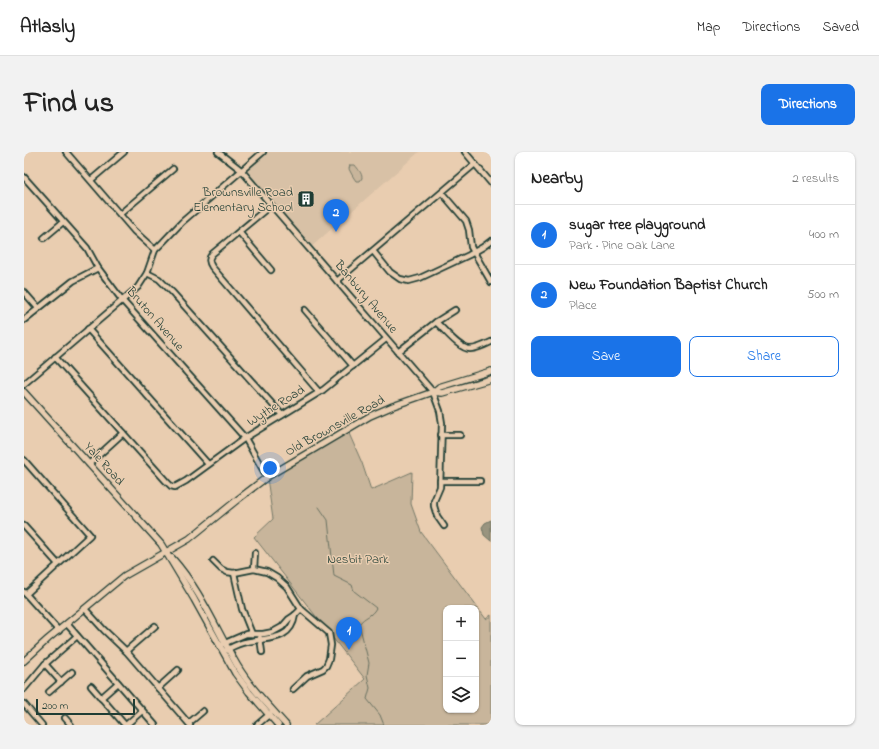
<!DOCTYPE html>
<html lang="en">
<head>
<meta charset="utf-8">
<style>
  body { margin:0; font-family:"Indie Flower",sans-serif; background:#f2f2f2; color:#222 }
  .controls { position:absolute; right:12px; bottom:12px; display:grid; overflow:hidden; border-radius:8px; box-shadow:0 1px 3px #0004 }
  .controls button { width:36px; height:36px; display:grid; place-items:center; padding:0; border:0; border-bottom:1px solid #e0e0e0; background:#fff; color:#222; font:20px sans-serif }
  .scale { position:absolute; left:12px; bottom:10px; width:99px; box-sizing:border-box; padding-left:4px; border:2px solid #1f3d34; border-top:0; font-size:11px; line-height:14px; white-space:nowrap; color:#1f3d34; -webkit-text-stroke:3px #e9cdb0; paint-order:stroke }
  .you { position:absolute; left:246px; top:316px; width:14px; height:14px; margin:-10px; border:3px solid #fff; border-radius:50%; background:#1a73e8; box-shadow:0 0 0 6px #1a73e833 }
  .badge { display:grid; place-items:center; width:26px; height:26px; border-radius:50%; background:#1a73e8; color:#fff; font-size:13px; font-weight:700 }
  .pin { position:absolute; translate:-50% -33px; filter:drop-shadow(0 1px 2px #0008) }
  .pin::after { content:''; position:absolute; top:21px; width:14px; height:12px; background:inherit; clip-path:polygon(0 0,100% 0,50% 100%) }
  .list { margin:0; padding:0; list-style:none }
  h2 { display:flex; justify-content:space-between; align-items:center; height:52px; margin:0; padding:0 16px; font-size:17px }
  h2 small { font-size:13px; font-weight:400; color:#767676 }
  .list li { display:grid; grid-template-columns:26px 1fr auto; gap:12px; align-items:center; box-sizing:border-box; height:60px; padding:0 16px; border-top:1px solid #e0e0e0 }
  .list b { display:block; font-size:15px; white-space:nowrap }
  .list p { margin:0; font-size:13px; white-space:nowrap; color:#767676 }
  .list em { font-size:13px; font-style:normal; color:#767676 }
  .actions { display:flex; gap:8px; padding:12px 16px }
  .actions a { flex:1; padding:9px 0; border:1px solid #1a73e8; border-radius:8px; text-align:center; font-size:14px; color:#1a73e8 }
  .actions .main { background:#1a73e8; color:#fff }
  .icon { flex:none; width:22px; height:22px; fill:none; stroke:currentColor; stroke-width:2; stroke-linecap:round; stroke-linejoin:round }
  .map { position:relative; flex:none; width:467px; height:573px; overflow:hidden; border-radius:8px }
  header { display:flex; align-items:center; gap:24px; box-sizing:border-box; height:56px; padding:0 20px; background:#fff; border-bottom:1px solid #e0e0e0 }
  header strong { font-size:19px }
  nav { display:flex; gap:22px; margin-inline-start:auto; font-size:14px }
  .intro { display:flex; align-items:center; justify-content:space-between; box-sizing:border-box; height:96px; padding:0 24px }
  h1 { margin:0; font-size:28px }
  .button { padding:10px 18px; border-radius:8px; background:#1a73e8; color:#fff; font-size:14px; font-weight:700 }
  main { display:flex; gap:24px; padding:0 24px }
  aside { flex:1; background:#fff; border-radius:8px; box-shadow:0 1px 3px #0004 }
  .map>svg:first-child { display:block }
  .built { fill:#d8c1a6 }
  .green { fill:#c8b59b; stroke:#747968; fill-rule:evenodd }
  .water { fill:#99947f; stroke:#687161 }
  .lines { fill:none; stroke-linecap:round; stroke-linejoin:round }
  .stream { stroke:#687161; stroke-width:1 }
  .minor-casing { stroke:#1f3d34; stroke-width:8 }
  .major-casing { stroke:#1f3d34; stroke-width:8 }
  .minor { stroke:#e9cdb0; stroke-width:4.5 }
  .major { stroke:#e9cdb0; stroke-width:5.5 }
  .labels { text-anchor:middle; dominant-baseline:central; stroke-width:3; stroke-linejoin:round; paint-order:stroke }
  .poi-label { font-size:13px; fill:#1f3d34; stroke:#e9cdb0; text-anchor:end }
  .street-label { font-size:13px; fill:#1f3d34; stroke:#e9cdb0 }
  .park-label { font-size:13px; fill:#274339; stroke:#e9cdb0 }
</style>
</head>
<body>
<header>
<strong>Atlasly</strong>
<nav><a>Map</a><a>Directions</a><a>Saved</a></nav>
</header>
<div class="intro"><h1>Find us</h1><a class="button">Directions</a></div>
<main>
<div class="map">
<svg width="467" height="573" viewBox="0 0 467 573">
  <rect width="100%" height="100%" fill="#e9cdb0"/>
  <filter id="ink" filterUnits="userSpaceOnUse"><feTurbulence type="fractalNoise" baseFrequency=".025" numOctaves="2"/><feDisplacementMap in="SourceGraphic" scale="8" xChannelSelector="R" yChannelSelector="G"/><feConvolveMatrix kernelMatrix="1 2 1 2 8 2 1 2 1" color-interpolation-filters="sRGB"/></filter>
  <g filter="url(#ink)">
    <polygon class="built" points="239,0 395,0 286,96 217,18"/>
    <g class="green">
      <path d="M326,13H331C334,17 338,21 338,26L336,29H332C329,25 327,21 325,17Z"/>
      <path d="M323,277L338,311L347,338L388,320L387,352L397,380L462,467L467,463V573H290L341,527L230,385L249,367L243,326ZM422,456H452V558H422Z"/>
    </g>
    <polygon class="water" points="467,368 467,389 460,383 458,375 461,371"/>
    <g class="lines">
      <path class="stream" d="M295,355L304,368L310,424L328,433L330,439L352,456C347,465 341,464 335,472L345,511L343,523L346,536L343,547L356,563L360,573"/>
      <g class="minor-casing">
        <g id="minor">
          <polyline points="42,0 110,79 131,98"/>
          <polyline points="194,0 217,18 409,240 416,259 418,271 416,335 410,349 410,354 413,364 420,374"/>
          <polyline points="441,0 467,31"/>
          <polyline points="0,25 63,96 74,116 98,148 221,286 243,325"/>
          <polyline points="67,28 100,0"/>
          <polyline points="418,41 442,69 445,78 447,95 467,130"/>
          <path d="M247,53L188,102C184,107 185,110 188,115L295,240"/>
          <polyline points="96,62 149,17"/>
          <polyline points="215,80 247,118"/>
          <polyline points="20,86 39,70"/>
          <polyline points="349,99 366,120 376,127 385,129 396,126 445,103 459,95 467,89"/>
          <polyline points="123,121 135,127 148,140 258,263"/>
          <polyline points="313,129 451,12"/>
          <polyline points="0,140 14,156"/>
          <polyline points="281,158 329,214"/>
          <polyline points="0,168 49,129 74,116"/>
          <path d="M412,170C420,177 435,197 446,197C453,197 461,193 467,190"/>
          <polyline points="64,177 184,312"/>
          <polyline points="374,200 412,170 431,158"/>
          <polyline points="31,205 142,329 147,334 151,335 162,329 221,286 299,238 362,187"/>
          <polyline points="0,232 114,135 123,121 131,98 139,90 158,70 239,0"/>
          <polyline points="417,283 436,283"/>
          <polyline points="0,308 66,383 2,442"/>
          <polyline points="65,312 99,281"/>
          <polyline points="416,329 456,329"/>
          <polyline points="0,374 34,412"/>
          <polyline points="189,409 197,417 203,420 210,421 230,417 243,420 253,426 263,435 277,457 305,481 307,493 305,507 302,514 299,517 283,524 269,537"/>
          <polyline points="230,417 231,401"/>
          <polyline points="210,421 218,457 228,482"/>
          <polyline points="0,440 35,479"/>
          <polyline points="61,457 80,478 102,499 166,573"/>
          <polyline points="43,472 131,573"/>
          <polyline points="236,486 238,500"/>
          <polyline points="199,492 222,482 239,482 249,480 258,475 265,467 271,463 277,457"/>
          <path d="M202,498C208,495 215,491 222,490C241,485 267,491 271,463"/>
          <polyline points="102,499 131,474"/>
          <polyline points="21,512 37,530"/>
          <polyline points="67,534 101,573"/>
          <polyline points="134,536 154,518"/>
          <polyline points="0,537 21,512 53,484"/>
          <polyline points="25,540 48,520"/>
          <polyline points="77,546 94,531"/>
          <polyline points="0,552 18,573"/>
          <polyline points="41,566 47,573"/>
          <polyline points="165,571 179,559"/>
          <polyline points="102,573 118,559"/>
          <polyline points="233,573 247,561"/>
        </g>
      </g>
      <g class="major-casing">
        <g id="major">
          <polyline points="0,240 137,392 170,447 211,521 225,540 254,573"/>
          <polyline points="409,240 418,241 467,227"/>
          <path d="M148,406C176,437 192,477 213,513C226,535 245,554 262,573"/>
          <polyline points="0,509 24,487 100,424 165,387 213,348 243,325 346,264 369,254 409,240 415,235 467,219"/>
        </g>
      </g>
      <use href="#minor" class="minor"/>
      <use href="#major" class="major"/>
    </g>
  </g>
  <defs>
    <g id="building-square" transform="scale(0.9)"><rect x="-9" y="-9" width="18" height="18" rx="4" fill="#1f3d34" stroke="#e9cdb0"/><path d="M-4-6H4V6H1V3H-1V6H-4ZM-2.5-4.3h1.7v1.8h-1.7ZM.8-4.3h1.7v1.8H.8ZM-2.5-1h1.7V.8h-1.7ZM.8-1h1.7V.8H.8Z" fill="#fff"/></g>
  </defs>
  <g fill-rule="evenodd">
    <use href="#building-square" x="282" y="47"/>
  </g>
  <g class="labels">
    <g class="poi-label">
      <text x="269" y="40">Brownsville Road<tspan x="269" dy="15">Elementary School</tspan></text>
    </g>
    <g class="street-label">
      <text transform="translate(342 145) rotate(50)">Banbury Avenue</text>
      <text transform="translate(131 167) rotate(49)">Bruton Avenue</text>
      <text transform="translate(252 254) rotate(-32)">Wythe Road</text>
      <text transform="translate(311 274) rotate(-29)">Old Brownsville Road</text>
      <text transform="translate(80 312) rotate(48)">Yale Road</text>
    </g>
    <g class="park-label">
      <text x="334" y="407">Nesbit Park</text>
    </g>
  </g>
</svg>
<div class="controls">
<button>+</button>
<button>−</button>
<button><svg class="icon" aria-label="layers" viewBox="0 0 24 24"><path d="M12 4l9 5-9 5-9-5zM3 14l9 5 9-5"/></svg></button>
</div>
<div class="scale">200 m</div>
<div class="you"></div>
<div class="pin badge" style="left:325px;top:498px">1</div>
<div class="pin badge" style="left:312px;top:80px">2</div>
</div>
<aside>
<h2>Nearby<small>2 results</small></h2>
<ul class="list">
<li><span class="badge">1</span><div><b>sugar tree playground</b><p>Park · Pine Oak Lane</p></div><em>400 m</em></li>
<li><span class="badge">2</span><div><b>New Foundation Baptist Church</b><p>Place</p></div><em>500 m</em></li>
</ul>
<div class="actions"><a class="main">Save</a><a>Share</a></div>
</aside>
</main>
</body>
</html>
